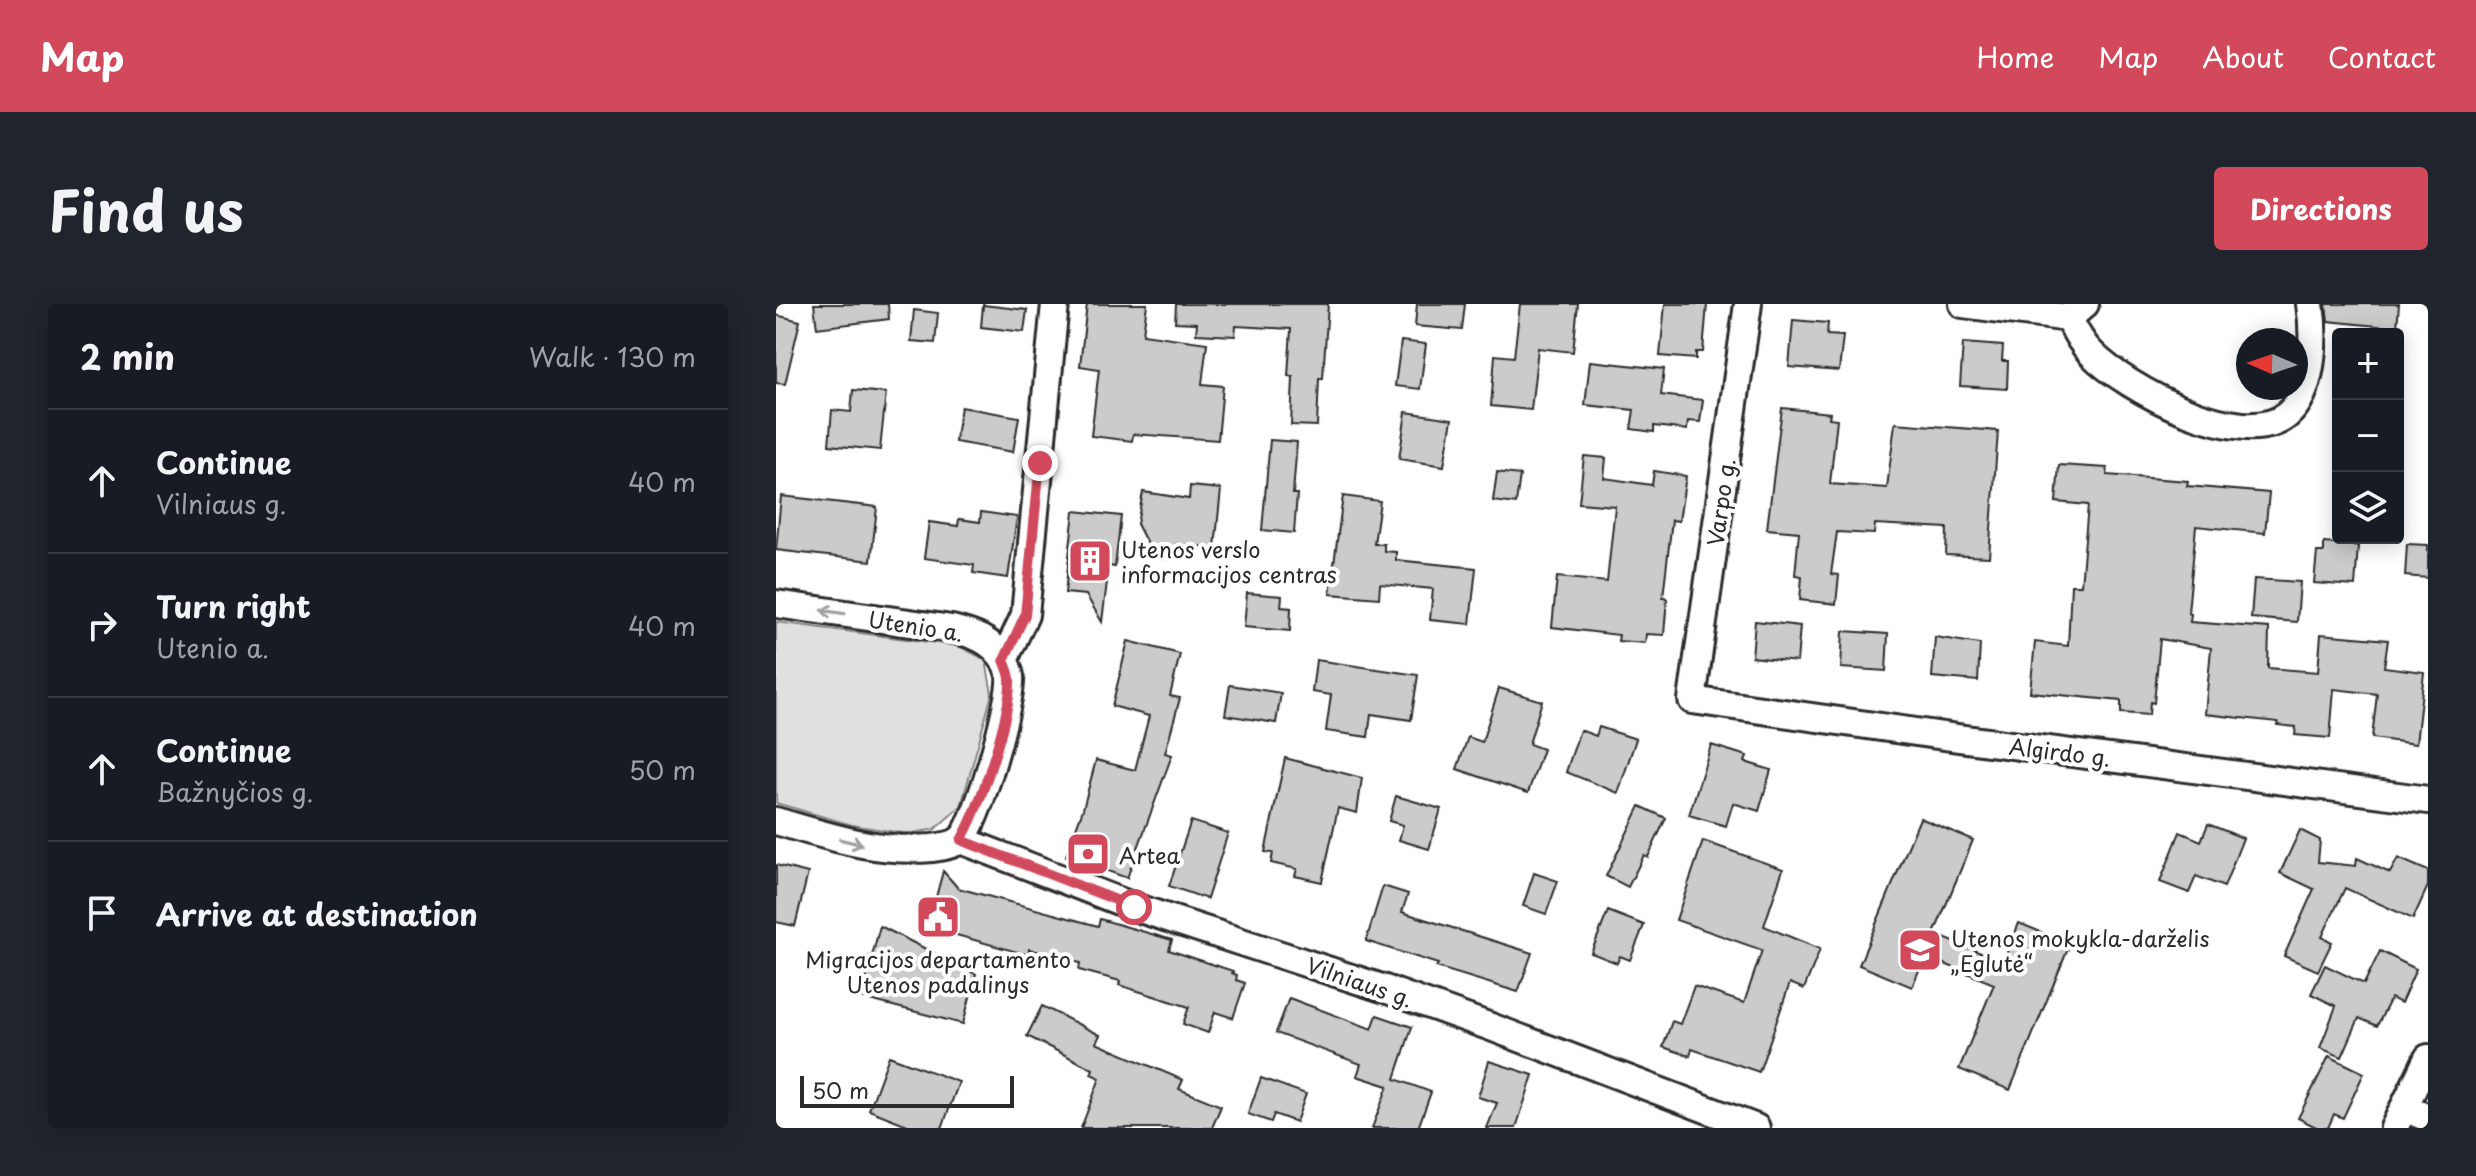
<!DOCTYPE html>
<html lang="en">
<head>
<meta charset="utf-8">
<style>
  body { margin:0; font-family:"Playpen Sans",sans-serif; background:#20242c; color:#f1f3f6 }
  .controls { position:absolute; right:24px; top:24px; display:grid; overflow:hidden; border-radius:8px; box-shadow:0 4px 20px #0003 }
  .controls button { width:72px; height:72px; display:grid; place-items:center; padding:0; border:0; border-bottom:2px solid #363941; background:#171b24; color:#f1f3f6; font:40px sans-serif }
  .compass { position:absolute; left:1460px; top:24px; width:72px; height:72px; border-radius:50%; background:#171b24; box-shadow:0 4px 20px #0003; rotate:272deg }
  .scale { position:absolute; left:24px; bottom:20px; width:214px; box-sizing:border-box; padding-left:8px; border:4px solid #2b2b2b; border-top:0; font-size:22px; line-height:28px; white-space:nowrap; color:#2b2b2b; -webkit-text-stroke:6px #fff; paint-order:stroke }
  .stop { position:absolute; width:24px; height:24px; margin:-18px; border:6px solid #d1495b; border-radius:50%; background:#fff }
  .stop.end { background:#d1495b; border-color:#fff; box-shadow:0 2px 8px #0008 }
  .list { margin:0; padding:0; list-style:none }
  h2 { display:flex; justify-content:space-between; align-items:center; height:104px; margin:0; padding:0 32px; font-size:34px }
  h2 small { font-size:26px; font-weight:400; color:#9ea1a6 }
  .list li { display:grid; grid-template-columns:52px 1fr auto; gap:24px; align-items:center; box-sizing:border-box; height:144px; padding:0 32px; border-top:2px solid #363941 }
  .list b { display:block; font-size:30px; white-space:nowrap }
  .list p { margin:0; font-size:26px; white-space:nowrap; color:#9ea1a6 }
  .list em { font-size:26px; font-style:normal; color:#9ea1a6 }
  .icon { flex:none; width:44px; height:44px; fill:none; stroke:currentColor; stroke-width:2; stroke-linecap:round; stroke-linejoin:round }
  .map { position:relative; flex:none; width:1652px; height:824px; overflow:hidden; border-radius:8px }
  header { display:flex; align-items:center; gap:48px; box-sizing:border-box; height:112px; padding:0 40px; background:#d1495b; color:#fff }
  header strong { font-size:38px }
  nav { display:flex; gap:44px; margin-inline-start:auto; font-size:28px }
  .intro { display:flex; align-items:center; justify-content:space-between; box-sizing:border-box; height:192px; padding:0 48px }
  h1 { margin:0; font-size:56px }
  .button { padding:20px 36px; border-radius:8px; background:#d1495b; color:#fff; font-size:28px; font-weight:700 }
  main { display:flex; gap:48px; padding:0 48px }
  aside { flex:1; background:#171b24; border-radius:8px; box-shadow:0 4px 20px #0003 }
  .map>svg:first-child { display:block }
  .green { fill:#e0e0e0; stroke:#868686; stroke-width:2 }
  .building { fill:#cbcbcb; stroke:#2b2b2b; stroke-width:2 }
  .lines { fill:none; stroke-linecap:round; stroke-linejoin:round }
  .street-casing { stroke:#2b2b2b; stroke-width:32 }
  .street { stroke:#fff; stroke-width:26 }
  .oneway { stroke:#a0a0a0 }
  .route { stroke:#d1495b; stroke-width:10 }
  .labels { text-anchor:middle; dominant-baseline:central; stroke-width:8; stroke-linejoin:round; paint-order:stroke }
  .street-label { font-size:22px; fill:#2b2b2b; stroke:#fff }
  .poi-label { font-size:22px; fill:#2b2b2b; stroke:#fff; text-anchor:start }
</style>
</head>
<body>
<header>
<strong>Map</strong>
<nav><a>Home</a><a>Map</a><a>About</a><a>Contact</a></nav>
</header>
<div class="intro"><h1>Find us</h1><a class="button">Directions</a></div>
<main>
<aside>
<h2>2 min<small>Walk · 130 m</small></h2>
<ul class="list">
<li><svg class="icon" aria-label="ahead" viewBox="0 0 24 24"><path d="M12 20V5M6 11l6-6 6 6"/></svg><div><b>Continue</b><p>Vilniaus g.</p></div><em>40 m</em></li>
<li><svg class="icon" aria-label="right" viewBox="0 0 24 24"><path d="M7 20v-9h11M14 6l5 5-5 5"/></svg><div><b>Turn right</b><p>Utenio a.</p></div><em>40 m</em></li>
<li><svg class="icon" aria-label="ahead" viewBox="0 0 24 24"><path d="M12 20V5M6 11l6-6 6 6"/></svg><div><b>Continue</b><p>Bažnyčios g.</p></div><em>50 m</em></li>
<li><svg class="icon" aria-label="arrive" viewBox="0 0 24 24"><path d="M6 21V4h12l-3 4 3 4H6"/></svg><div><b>Arrive at destination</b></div></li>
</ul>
</aside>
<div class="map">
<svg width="1652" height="824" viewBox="0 0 1652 824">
  <rect width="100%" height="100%" fill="#fff"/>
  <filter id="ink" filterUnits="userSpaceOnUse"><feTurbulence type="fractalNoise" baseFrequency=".0125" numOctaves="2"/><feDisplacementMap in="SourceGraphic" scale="16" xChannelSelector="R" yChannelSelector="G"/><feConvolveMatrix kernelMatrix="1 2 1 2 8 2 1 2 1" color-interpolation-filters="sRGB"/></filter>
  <g filter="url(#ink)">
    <polygon class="green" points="0,318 183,342 210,356 216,390 185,502 159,525 132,530 76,521 0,499"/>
    <g class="building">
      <polygon points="38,0 112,0 113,15 41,24"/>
      <polygon points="311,0 371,0 367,30 431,39 426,80 447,82 442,136 357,130 356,137 315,132 323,65 304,62"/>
      <polygon points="400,0 552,0 547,74 543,74 541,122 515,121 517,73 512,72 515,25 460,22 459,32 420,30 421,19 399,18"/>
      <polygon points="641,0 689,0 686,26 639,22"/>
      <polygon points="744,0 802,0 797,48 762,44 755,106 715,102 719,51 738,53"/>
      <polygon points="889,0 931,0 927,48 920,48 920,55 884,52"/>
      <polygon points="1550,0 1623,0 1621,24 1552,17"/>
      <polygon points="207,1 251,6 248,28 205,23"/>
      <polygon points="138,6 162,9 159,39 135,37"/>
      <polygon points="0,11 24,17 9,80 0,79"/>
      <polygon points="1017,16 1052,19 1051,31 1067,32 1063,67 1013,63"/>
      <polygon points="625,37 650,40 644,85 619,82"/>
      <polygon points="1187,39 1227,42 1226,57 1232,57 1231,85 1184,82"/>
      <polygon points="814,57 888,65 885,91 927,96 924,118 912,117 911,126 878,122 878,128 855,125 858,106 809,101"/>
      <polygon points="77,86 110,89 104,146 53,141 56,106 75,108"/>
      <polygon points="185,103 243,113 237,148 179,138"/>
      <polygon points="1006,104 1054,109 1053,114 1061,115 1054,180 1111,184 1119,119 1222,127 1213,253 1170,251 1171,224 1099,220 1098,230 1061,228 1055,270 1063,271 1060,300 1024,296 1026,272 1019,271 1023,228 991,225"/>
      <polygon points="630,108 676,115 668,162 623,155"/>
      <polygon points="494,136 521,138 517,190 521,190 518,229 486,226"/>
      <polygon points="808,152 830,154 828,174 876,181 878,167 910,172 903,217 896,216 887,293 891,294 888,331 870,330 869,339 842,337 843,331 776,323 781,273 831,278 839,202 803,199"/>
      <polygon points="1283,161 1331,164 1331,171 1412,177 1411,182 1493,189 1489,229 1420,222 1412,309 1415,310 1414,318 1493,324 1492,364 1542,368 1545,330 1612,336 1608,363 1648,368 1640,440 1596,434 1601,390 1558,385 1554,434 1519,431 1520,423 1501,421 1502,418 1429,410 1435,344 1384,335 1378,399 1374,398 1373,411 1345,409 1345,397 1254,388 1259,338 1292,342 1295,281 1305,281 1312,201 1280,198"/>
      <polygon points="721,168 744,171 740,200 717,197"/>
      <polygon points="414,182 445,185 439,244 400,240 397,256 378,253 361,220 367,188 413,195"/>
      <polygon points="5,192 101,203 95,257 0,246"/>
      <polygon points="567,192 604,197 598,240 608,240 608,247 620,248 620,256 700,264 694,320 654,316 657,285 604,280 603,294 554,290"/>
      <polygon points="298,207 345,212 339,263 333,262 326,318 310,291 289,289"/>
      <polygon points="205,208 241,213 232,274 197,269 198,261 148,254 153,218 182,222 183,215 204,218"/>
      <polygon points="1548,239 1582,242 1579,282 1538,279 1541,248 1548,248"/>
      <polygon points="1631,240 1652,241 1652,274 1629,272"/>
      <polygon points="1478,275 1524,278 1521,318 1475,314"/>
      <polygon points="471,289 506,292 505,303 515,304 514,327 468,323"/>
      <polygon points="979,317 1024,322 1021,358 976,353"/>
      <polygon points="1067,327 1112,330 1110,367 1065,364"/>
      <polygon points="1159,333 1204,340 1202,377 1156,373"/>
      <polygon points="352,337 404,350 394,392 404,394 389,449 396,451 351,574 290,552 307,505 320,456 359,466 373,412 336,402"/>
      <polygon points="540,356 642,371 635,416 595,410 592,433 550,427 555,391 536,388"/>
      <polygon points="454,381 505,389 500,419 449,411"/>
      <polygon points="723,384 766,397 753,440 767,445 752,489 681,465 692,433 706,438"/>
      <polygon points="823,423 860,435 842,489 790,468 804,426 820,432"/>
      <polygon points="935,441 971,452 969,458 995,466 983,507 957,499 950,522 913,511"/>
      <polygon points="509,454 586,474 581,509 562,504 546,578 519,572 521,565 495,559 497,549 489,548"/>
      <polygon points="620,492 665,505 653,545 623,536 627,521 613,517"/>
      <polygon points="864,502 890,514 872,553 868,551 852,583 830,572"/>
      <polygon points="1144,514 1197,536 1158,630 1227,658 1243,619 1294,640 1234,786 1183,765 1218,680 1149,652 1136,683 1083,661"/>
      <polygon points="415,517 452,529 431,595 393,582"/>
      <polygon points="1432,520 1467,534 1448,583 1420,572 1413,589 1384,578 1404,528 1425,537"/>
      <polygon points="1524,526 1544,536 1542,558 1580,562 1581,554 1614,569 1622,554 1652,567 1652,582 1637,615 1569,584 1546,633 1556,638 1542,667 1508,652 1538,585 1504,569"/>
      <polygon points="927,537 1007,565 988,622 1044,645 1028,685 1014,679 983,768 916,745 914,752 887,743 896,717 904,720 918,682 968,699 986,646 900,616"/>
      <polygon points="0,561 32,569 19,622 0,618"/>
      <polygon points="167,567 182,584 322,622 324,615 396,636 393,646 457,667 456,669 461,671 460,676 469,679 457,714 439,708 432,729 407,720 413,703 343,681 344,677 303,666 304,659 253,645 252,651 152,623"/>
      <polygon points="758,569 782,577 770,610 747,602"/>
      <polygon points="607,582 632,590 626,608 756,649 742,688 660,663 662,660 590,637"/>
      <polygon points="832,607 868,621 854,656 844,652 841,659 815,649"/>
      <polygon points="104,622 200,670 187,720 86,694 91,673 70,656 96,652"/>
      <polygon points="1604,647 1640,665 1625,699 1615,694 1601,722 1583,714 1566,753 1544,744 1560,702 1535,690 1549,661 1588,680"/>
      <polygon points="513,694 596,725 601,711 636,723 619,775 655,788 642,824 596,824 612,782 581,772 585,760 500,729"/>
      <polygon points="266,702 324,731 320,739 407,776 403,785 445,802 436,824 305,824 324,774 315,770 317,765 251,732"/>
      <polygon points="113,752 183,778 166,824 139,824 93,806"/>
      <polygon points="1553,752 1588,769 1567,814 1558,810 1552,824 1542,824 1522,814"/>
      <polygon points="713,757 757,771 740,824 711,824 721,799 702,793"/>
      <polygon points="485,774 530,790 520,818 498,810 495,818 472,810"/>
    </g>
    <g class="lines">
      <g class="street-casing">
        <g id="street">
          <polyline points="972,0 916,396 1182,434 1652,496"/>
          <polyline points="1187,0 1293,14 1309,0"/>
          <path d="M1293,14C1299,28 1305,39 1316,50C1349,84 1467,148 1511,111C1538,88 1539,33 1534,0"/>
          <path d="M0,300L176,325C196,330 216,336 227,355C230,359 233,367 234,372C237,394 201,522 185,535C179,541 164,543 156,544C101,549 52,532 0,517"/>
          <polyline points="228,356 249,311 279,0"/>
          <polyline points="185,536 358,603 609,685 715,723 980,824"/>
          <polyline points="1628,804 1652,814"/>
          <polyline points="1618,824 1652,754"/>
        </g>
      </g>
      <use href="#street" class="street"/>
    </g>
    <defs><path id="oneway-shaft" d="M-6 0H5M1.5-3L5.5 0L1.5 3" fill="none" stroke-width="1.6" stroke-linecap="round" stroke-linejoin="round" transform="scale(2)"/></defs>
    <g class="oneway">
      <use href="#oneway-shaft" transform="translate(57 308) rotate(-172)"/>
      <use href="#oneway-shaft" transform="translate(75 538) rotate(14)"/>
    </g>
  </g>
  <g class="lines" filter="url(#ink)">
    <path class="route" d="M264,159L249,311L228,356C230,361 233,368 234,374C236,408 203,506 185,536L358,603"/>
  </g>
  <defs>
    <g id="building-square" transform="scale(2.3)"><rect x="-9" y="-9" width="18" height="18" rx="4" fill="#d1495b" stroke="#fff"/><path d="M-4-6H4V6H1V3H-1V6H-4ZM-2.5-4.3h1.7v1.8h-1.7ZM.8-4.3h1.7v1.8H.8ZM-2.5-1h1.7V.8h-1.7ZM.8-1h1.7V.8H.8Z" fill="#fff"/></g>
    <g id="bank-square" transform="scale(2.3)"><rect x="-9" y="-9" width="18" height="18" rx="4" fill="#d1495b" stroke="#fff"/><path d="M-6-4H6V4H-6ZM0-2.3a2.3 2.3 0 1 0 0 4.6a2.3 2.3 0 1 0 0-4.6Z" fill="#fff"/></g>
    <g id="civic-square" transform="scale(2.3)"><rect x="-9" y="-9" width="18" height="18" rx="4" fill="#d1495b" stroke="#fff"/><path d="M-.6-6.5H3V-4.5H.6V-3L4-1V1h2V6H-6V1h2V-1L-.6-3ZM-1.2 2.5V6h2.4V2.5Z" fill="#fff"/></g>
    <g id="school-square" transform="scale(2.3)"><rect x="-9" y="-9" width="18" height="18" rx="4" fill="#d1495b" stroke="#fff"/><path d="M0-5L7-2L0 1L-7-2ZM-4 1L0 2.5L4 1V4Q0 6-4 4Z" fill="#fff"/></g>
  </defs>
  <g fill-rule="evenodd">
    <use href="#building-square" x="314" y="257"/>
    <use href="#bank-square" x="312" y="550"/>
    <use href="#civic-square" x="162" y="613"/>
    <use href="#school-square" x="1144" y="646"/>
  </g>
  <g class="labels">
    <g class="street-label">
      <text transform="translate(944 198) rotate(-82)">Varpo g.</text>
      <text transform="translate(140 321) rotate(9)">Utenio a.</text>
      <text transform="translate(1284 447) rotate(7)">Algirdo g.</text>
      <text transform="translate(584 677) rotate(19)">Vilniaus g.</text>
    </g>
    <g class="poi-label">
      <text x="345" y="244">Utenos verslo<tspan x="345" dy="25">informacijos centras</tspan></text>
      <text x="343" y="550">Artea</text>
      <text x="1175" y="633">Utenos mokykla-darželis<tspan x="1175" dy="25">„Eglutė“</tspan></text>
      <text x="162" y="654" text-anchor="middle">Migracijos departamento<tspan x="162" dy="25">Utenos padalinys</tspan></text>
    </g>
  </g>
</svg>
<div class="controls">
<button>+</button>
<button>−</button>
<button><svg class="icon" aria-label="layers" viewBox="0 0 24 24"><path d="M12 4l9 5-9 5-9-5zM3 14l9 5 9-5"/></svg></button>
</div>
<svg class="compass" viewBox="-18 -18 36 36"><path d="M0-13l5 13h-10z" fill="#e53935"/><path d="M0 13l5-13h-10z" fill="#9ea1a6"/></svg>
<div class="scale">50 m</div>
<div class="stop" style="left:358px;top:603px"></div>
<div class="stop end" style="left:264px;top:159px"></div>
</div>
</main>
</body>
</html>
